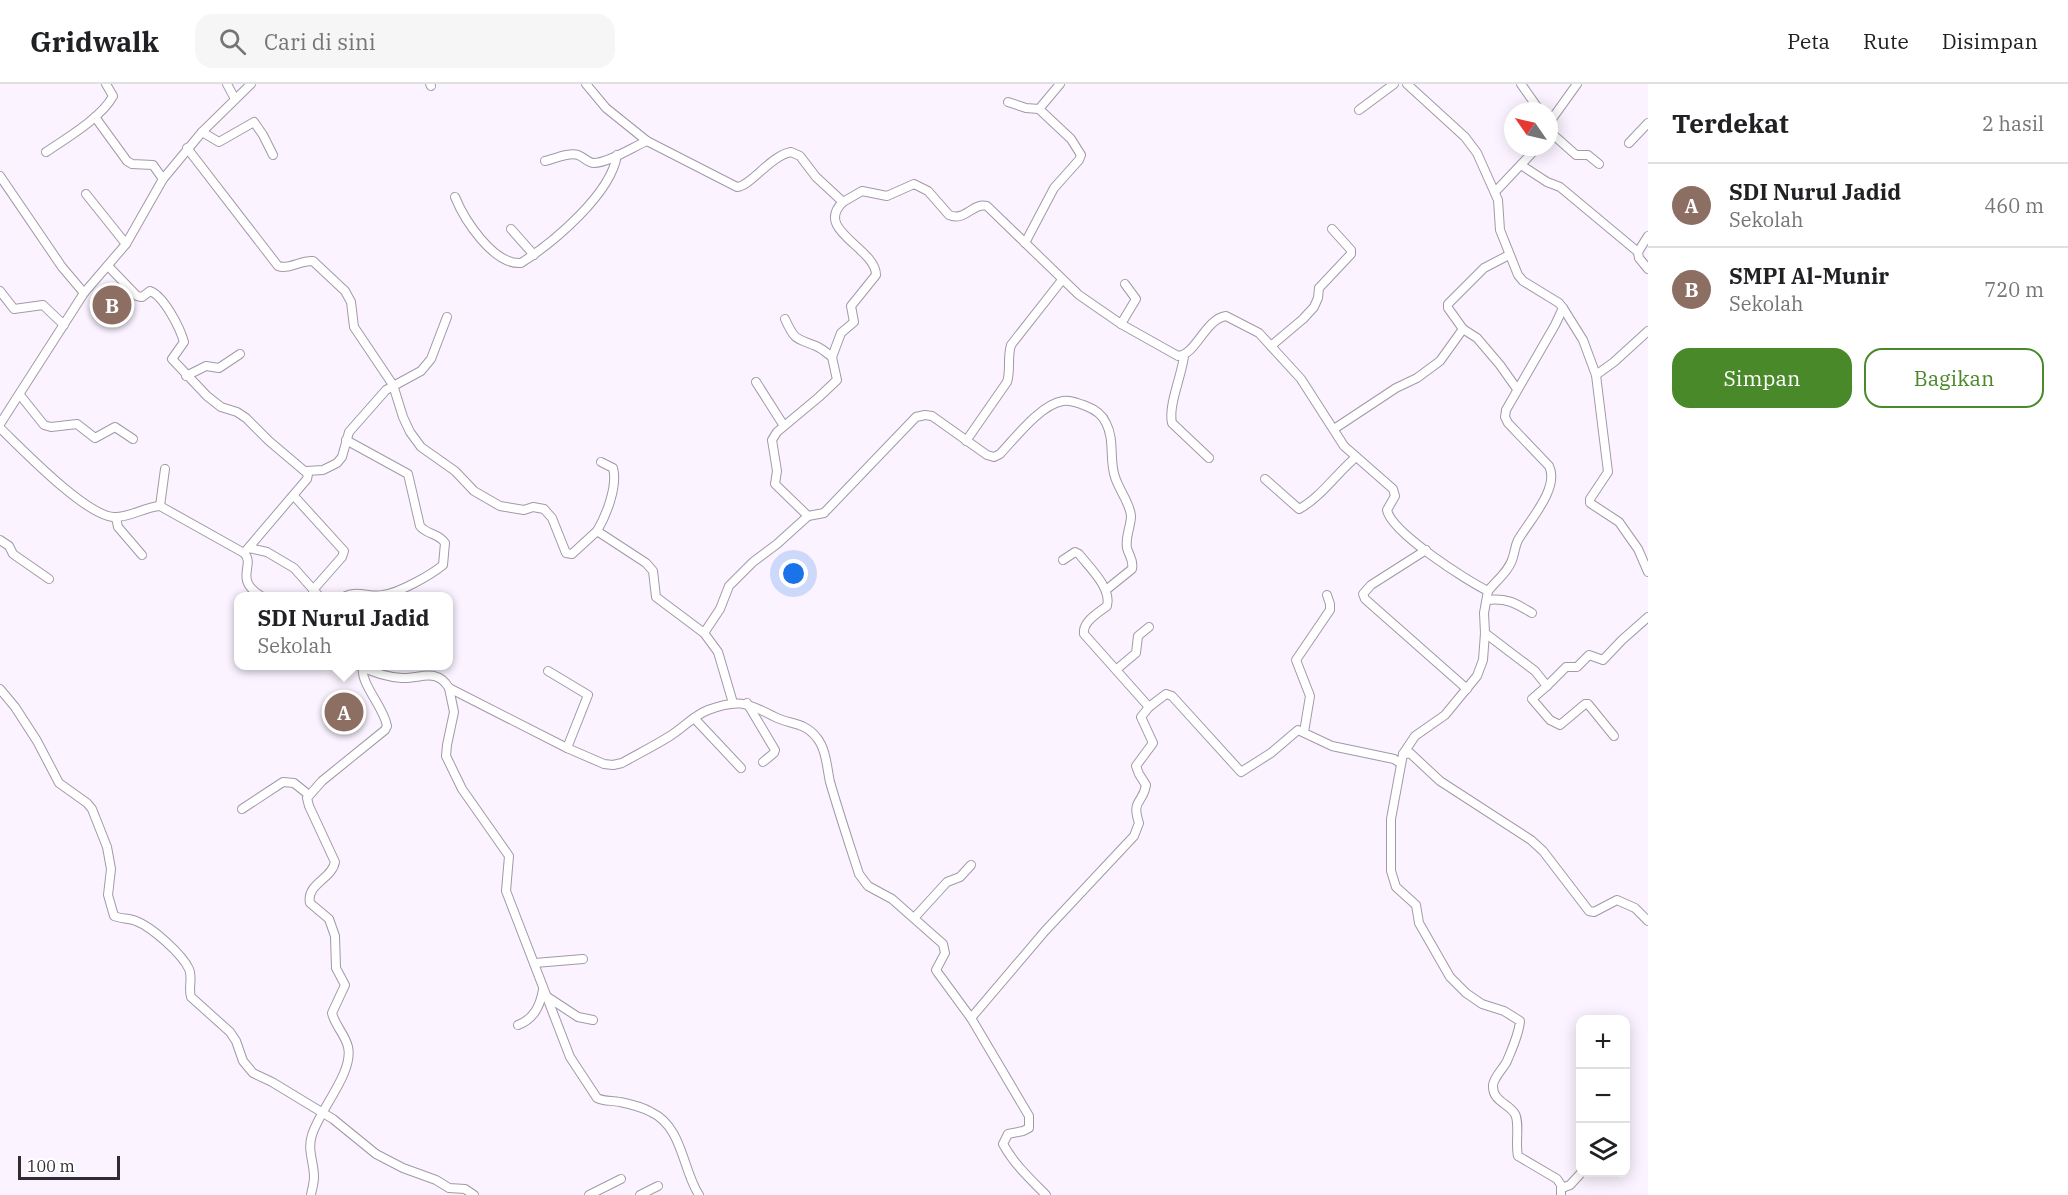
<!DOCTYPE html>
<html lang="id">
<head>
<meta charset="utf-8">
<style>
  body { margin:0; font-family:"IBM Plex Serif",serif; background:#f6f6f6; color:#202124 }
  .controls { position:absolute; right:18px; bottom:18px; display:grid; overflow:hidden; border-radius:12px; box-shadow:0 3px 15px #0003 }
  .controls button { width:54px; height:54px; display:grid; place-items:center; padding:0; border:0; border-bottom:2px solid #e0e0e0; background:#fff; color:#202124; font:30px sans-serif }
  .compass { position:absolute; left:1504px; top:18px; width:54px; height:54px; border-radius:50%; background:#fff; box-shadow:0 3px 15px #0003; rotate:304deg }
  .scale { position:absolute; left:18px; bottom:15px; width:102px; box-sizing:border-box; padding-left:6px; border:3px solid #2f2b30; border-top:0; font-size:16px; line-height:21px; white-space:nowrap; color:#2f2b30; -webkit-text-stroke:4px #fff; paint-order:stroke }
  .you { position:absolute; left:794px; top:490px; width:21px; height:21px; margin:-15px; border:4px solid #fff; border-radius:50%; background:#1a73e8; box-shadow:0 0 0 9px #1a73e833 }
  .badge { display:grid; place-items:center; width:39px; height:39px; border-radius:50%; background:#4a8929; color:#fff; font-size:20px; font-weight:700 }
  .pin { position:absolute; translate:-50% -50%; border:3px solid #fff; box-shadow:0 2px 6px #0006 }
  .popup { position:absolute; left:234px; top:508px; width:219px; height:78px; box-sizing:border-box; display:grid; place-content:center; border-radius:12px; background:#fff; filter:drop-shadow(0 2px 4px #0005); font-size:20px; white-space:nowrap; color:#757577 }
  .popup b { font-size:22px; color:#202124 }
  .popup::after { content:''; position:absolute; left:50%; top:100%; margin-left:-12px; border:12px solid transparent; border-top-color:#fff }
  .list { margin:0; padding:0; list-style:none }
  h2 { display:flex; justify-content:space-between; align-items:center; height:78px; margin:0; padding:0 24px; font-size:26px }
  h2 small { font-size:20px; font-weight:400; color:#757577 }
  .list li { display:grid; grid-template-columns:39px 1fr auto; gap:18px; align-items:center; box-sizing:border-box; height:84px; padding:0 24px; border-top:2px solid #e0e0e0 }
  .list b { display:block; font-size:22px; white-space:nowrap }
  .list p { margin:0; font-size:20px; white-space:nowrap; color:#757577 }
  .list em { font-size:20px; font-style:normal; color:#757577 }
  .actions { display:flex; gap:12px; padding:18px 24px }
  .actions a { flex:1; padding:14px 0; border:2px solid #4a8929; border-radius:18px; text-align:center; font-size:21px; color:#4a8929 }
  .actions .main { background:#4a8929; color:#fff }
  .icon { flex:none; width:33px; height:33px; fill:none; stroke:currentColor; stroke-width:2; stroke-linecap:round; stroke-linejoin:round }
  .map { position:relative; flex:none; width:1648px; height:1111px; overflow:hidden }
  header { display:flex; align-items:center; gap:36px; box-sizing:border-box; height:84px; padding:0 30px; background:#fff; border-bottom:2px solid #e0e0e0 }
  header strong { font-size:28px }
  nav { display:flex; gap:33px; margin-inline-start:auto; font-size:21px }
  .search { width:420px; height:54px; background:#f6f6f6; display:flex; align-items:center; gap:15px; box-sizing:border-box; padding:0 21px; border-radius:18px; color:#757577; font-size:22px }
  main { display:flex }
  aside { flex:1; background:#fff }
  .map>svg:first-child { display:block }
  .lines { fill:none; stroke-linecap:round; stroke-linejoin:round }
  .minor-casing { stroke:#a399a6; stroke-width:10 }
  .minor { stroke:#fff; stroke-width:8 }
</style>
</head>
<body>
<header>
<strong>Gridwalk</strong>
<div class="search"><svg class="icon" aria-label="search" viewBox="0 0 24 24"><circle cx="10" cy="10" r="6"/><path d="M15 15l6 6"/></svg>Cari di sini</div>
<nav><a>Peta</a><a>Rute</a><a>Disimpan</a></nav>
</header>
<main>
<div class="map">
<svg width="1648" height="1111" viewBox="0 0 1648 1111">
  <rect width="100%" height="100%" fill="#fbf3ff"/>
  <g class="lines">
    <g class="minor-casing">
      <g id="minor">
        <polyline points="227,0 235,15"/>
        <polyline points="430,0 431,2"/>
        <path d="M586,0L606,24L647,57L737,103C751,102 770,72 791,68L800,72L816,93L843,118L862,107L887,112L914,100L928,107L949,131C965,138 973,118 987,122L1079,211L1121,240L1178,272C1196,271 1205,235 1226,232L1259,249L1301,295L1344,362L1393,405L1395,412L1387,426C1391,448 1467,497 1488,507L1484,529L1485,549L1483,576L1477,592L1445,631L1415,652L1403,670L1391,735V787L1396,803L1416,821L1419,839L1450,893L1466,909L1482,920L1504,927L1520,937C1519,950 1512,965 1507,977C1503,985 1494,993 1493,1001C1492,1017 1508,1019 1515,1030C1520,1039 1515,1060 1518,1072L1557,1095L1561,1101V1111"/>
        <path d="M1407,0L1465,53L1477,69L1498,116L1500,146L1518,191L1523,197L1559,219L1563,224L1555,241L1506,326L1505,333L1508,339L1549,382C1560,404 1529,437 1518,456C1515,462 1515,467 1513,473C1510,486 1496,497 1488,507"/>
        <polyline points="1521,0 1540,27"/>
        <polyline points="1008,18 1026,24 1039,25 1071,55 1081,71 1079,76 1054,104 1025,159"/>
        <polyline points="1039,25 1060,0"/>
        <polyline points="1359,26 1394,0"/>
        <polyline points="95,33 127,77 132,80 153,81 163,95"/>
        <polyline points="1549,39 1577,0"/>
        <polyline points="1549,47 1576,71 1588,71 1599,80"/>
        <polyline points="202,48 219,58 254,38 263,51 273,71"/>
        <polyline points="1629,59 1648,39"/>
        <path d="M187,64L278,182C289,186 301,176 313,177L345,207L351,218L354,243L393,301L403,333L410,348L421,363L455,387L474,407L500,422L524,426L533,423L544,425L552,434L566,469L572,470L597,447L646,479L653,487L656,513L704,549L718,568L733,619"/>
        <path d="M46,68C67,54 102,33 113,12L106,0"/>
        <path d="M545,77C554,75 569,68 578,71C584,73 588,79 594,79C608,79 633,63 647,57"/>
        <polyline points="1521,81 1547,98 1560,103 1638,168"/>
        <polyline points="0,92 62,183 84,209"/>
        <polyline points="1495,108 1531,70 1535,63"/>
        <polyline points="86,110 126,160"/>
        <path d="M455,113C464,135 493,181 521,179C554,158 611,110 617,71"/>
        <polyline points="511,145 534,171"/>
        <polyline points="1648,152 1638,168 1639,174 1648,185"/>
        <path d="M108,182L137,212L142,213L150,207C164,212 180,244 184,258L172,275L207,312L221,323L237,328L246,334L269,357L308,390L307,395L244,469"/>
        <polyline points="0,207 14,225 43,221 64,241"/>
        <polyline points="1563,224 1583,256 1596,291 1608,388 1590,415 1590,419 1619,438 1638,465 1648,488"/>
        <path d="M785,235C795,257 796,254 816,262C821,264 827,269 832,273"/>
        <polyline points="1121,240 1136,215 1125,200"/>
        <polyline points="1463,245 1477,254 1500,281 1517,305"/>
        <polyline points="1271,262 1303,235 1314,223 1318,214 1319,204 1351,170 1351,166 1332,145"/>
        <path d="M1184,272C1182,291 1168,321 1172,339L1209,374"/>
        <polyline points="1596,291 1614,278 1648,247"/>
        <polyline points="186,292 206,282 219,284 240,270"/>
        <polyline points="756,298 784,342"/>
        <polyline points="20,311 44,341 51,343 77,340 95,354 115,343 133,355"/>
        <polyline points="0,340 84,209 126,160 163,95 202,48 251,0"/>
        <path d="M0,344C22,365 86,432 114,433C129,434 144,423 160,422L244,469C256,481 233,495 261,512"/>
        <polyline points="1334,345 1396,304 1417,294 1440,277 1463,245 1448,224 1448,220 1484,184 1509,171"/>
        <path d="M966,357L1007,298C1011,286 1007,274 1011,261L1062,196"/>
        <polyline points="306,387 323,386 337,379 342,373 349,348 386,306 421,287 431,275 447,233"/>
        <path d="M1265,395L1299,425C1320,414 1337,389 1356,373"/>
        <polyline points="294,412 344,467 342,473 313,506"/>
        <polyline points="160,422 165,385"/>
        <path d="M808,432L824,429L916,333L925,331L932,332L987,371L994,373L1000,370C1015,354 1041,320 1063,317C1071,316 1078,319 1086,322C1094,325 1102,330 1106,339C1115,356 1109,376 1115,393C1119,406 1130,419 1131,432C1131,442 1125,453 1127,464C1129,472 1134,476 1132,485L1106,506"/>
        <polyline points="116,434 118,443 142,471"/>
        <path d="M597,447C606,432 618,402 613,384L601,378"/>
        <polyline points="0,456 9,462 13,470 49,495"/>
        <polyline points="249,464 267,468 294,484 319,512"/>
        <polyline points="1426,466 1371,501 1363,510 1365,515 1467,605"/>
        <path d="M1063,476L1075,468L1079,470C1089,483 1112,504 1107,522C1098,529 1082,538 1084,550L1149,623"/>
        <path d="M346,512C357,506 371,514 383,511C399,509 431,491 443,481L445,459C439,449 427,451 420,442L408,390L346,356"/>
        <path d="M1487,516C1508,514 1515,519 1532,529"/>
        <path d="M704,549L720,525L729,502L753,478L777,460L808,432L775,400L777,387L772,356L777,348L819,313L837,296L832,273L841,249L854,238L851,222L876,191C876,164 813,146 843,118"/>
        <polyline points="1485,549 1535,587 1547,602 1566,583 1577,583 1589,571 1603,576 1622,556 1648,533"/>
        <path d="M360,582C372,588 387,593 402,594C420,595 437,583 449,604L567,664L604,680L613,681L622,679C638,670 654,662 670,652C683,644 693,632 708,626C737,615 746,618 773,632C789,641 804,637 817,654C826,665 827,684 830,698C839,729 849,759 859,790L868,802L892,815L943,860L945,869L936,886L938,889L971,934L1029,1032V1044L1023,1047L1008,1050L1003,1060C1014,1080 1030,1095 1046,1111"/>
        <polyline points="1117,585 1136,569 1138,552 1149,543"/>
        <polyline points="548,587 588,611 567,664"/>
        <polyline points="1547,602 1532,615 1550,636 1560,641 1585,620 1588,620 1614,652"/>
        <path d="M449,604L454,628L447,661L446,672L462,705L509,772L506,807L570,973L597,1014C605,1018 612,1016 620,1018C630,1020 642,1023 651,1028C683,1043 682,1085 699,1111"/>
        <path d="M0,605L15,623L37,657L59,699L87,719L92,725L107,763L111,785L108,811L114,832C121,835 129,834 136,837C152,843 182,870 189,885C193,894 188,904 191,913L230,948L236,957L243,977L253,989L272,998L333,1035L376,1070L403,1084L436,1096L449,1104L465,1105L474,1111"/>
        <polyline points="747,619 775,666 774,669 763,678"/>
        <polyline points="694,634 741,684"/>
        <polyline points="1304,648 1310,612 1296,576 1330,526 1330,520 1327,511"/>
        <polyline points="1403,670 1410,669 1440,697 1531,756 1543,767 1589,827 1594,828 1617,816 1635,824 1648,837"/>
        <polyline points="242,725 283,698 294,699 309,711"/>
        <polyline points="915,833 947,798 960,793 971,781"/>
        <polyline points="535,879 583,875"/>
        <polyline points="546,912 578,933 593,936"/>
        <path d="M971,934L1045,847L1134,752L1139,739C1131,715 1143,720 1146,701L1139,690L1136,682L1153,659L1141,633L1149,623L1166,610L1172,612L1241,688L1271,669L1298,646L1332,662L1394,675L1400,679"/>
        <path d="M518,941C534,935 540,922 543,906"/>
        <polyline points="1562,1104 1570,1101 1582,1088"/>
        <path d="M311,1111C312,1105 314,1099 314,1093C314,1078 307,1066 312,1051C320,1025 354,988 348,963C345,950 335,942 332,929L345,901L336,884L335,852L329,835L310,819C306,800 332,795 335,778L309,722L307,714L322,697L385,646L387,642C384,623 360,600 363,583"/>
        <polyline points="589,1111 621,1095"/>
        <polyline points="640,1111 658,1102"/>
      </g>
    </g>
    <use href="#minor" class="minor"/>
  </g>
</svg>
<div class="controls">
<button>+</button>
<button>−</button>
<button><svg class="icon" aria-label="layers" viewBox="0 0 24 24"><path d="M12 4l9 5-9 5-9-5zM3 14l9 5 9-5"/></svg></button>
</div>
<svg class="compass" viewBox="-18 -18 36 36"><path d="M0-13l5 13h-10z" fill="#e53935"/><path d="M0 13l5-13h-10z" fill="#757577"/></svg>
<div class="scale">100 m</div>
<div class="you"></div>
<div class="pin badge" style="left:344px;top:628px;background:#8d6e63">A</div>
<div class="popup"><b>SDI Nurul Jadid</b>Sekolah</div>
<div class="pin badge" style="left:112px;top:221px;background:#8d6e63">B</div>
</div>
<aside>
<h2>Terdekat<small>2 hasil</small></h2>
<ul class="list">
<li><span class="badge" style="background:#8d6e63">A</span><div><b>SDI Nurul Jadid</b><p>Sekolah</p></div><em>460 m</em></li>
<li><span class="badge" style="background:#8d6e63">B</span><div><b>SMPI Al-Munir</b><p>Sekolah</p></div><em>720 m</em></li>
</ul>
<div class="actions"><a class="main">Simpan</a><a>Bagikan</a></div>
</aside>
</main>
</body>
</html>
